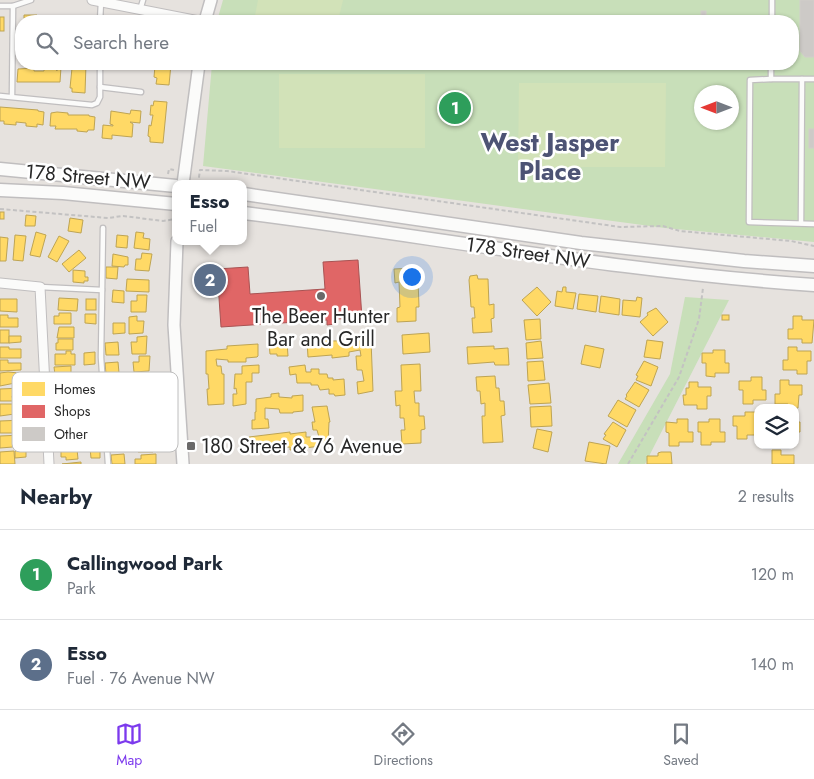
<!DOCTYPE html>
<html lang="en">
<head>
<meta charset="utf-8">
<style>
  body { margin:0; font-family:Jost,sans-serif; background:#f2f2f3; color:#1f2937 }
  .controls { position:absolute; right:15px; bottom:15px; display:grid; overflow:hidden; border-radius:10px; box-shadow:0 1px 4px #0004 }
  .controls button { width:45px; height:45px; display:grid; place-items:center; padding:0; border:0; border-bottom:1px solid #e0e1e3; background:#fff; color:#1f2937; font:25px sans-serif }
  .compass { position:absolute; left:694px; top:85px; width:45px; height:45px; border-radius:50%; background:#fff; box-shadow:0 1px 4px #0004; rotate:270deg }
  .you { position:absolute; left:411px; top:276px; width:18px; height:18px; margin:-12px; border:4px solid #fff; border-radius:50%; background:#1a73e8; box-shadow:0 0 0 8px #1a73e833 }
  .badge { display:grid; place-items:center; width:32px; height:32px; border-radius:50%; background:#7c3aed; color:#fff; font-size:16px; font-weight:700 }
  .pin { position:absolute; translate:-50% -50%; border:2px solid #fff; box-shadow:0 1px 5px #0006 }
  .popup { position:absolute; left:172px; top:180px; width:75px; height:65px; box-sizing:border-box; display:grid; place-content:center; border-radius:10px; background:#fff; filter:drop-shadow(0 1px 4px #0005); font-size:16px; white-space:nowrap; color:#747a83 }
  .popup b { font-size:19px; color:#1f2937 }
  .popup::after { content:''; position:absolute; left:50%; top:100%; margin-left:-10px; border:10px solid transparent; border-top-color:#fff }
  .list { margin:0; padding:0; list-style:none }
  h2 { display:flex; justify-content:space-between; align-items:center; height:65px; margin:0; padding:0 20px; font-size:21px }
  h2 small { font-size:16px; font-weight:400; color:#747a83 }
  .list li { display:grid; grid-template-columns:32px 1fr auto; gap:15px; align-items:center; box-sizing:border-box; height:90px; padding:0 20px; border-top:1px solid #e0e1e3 }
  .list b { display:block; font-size:19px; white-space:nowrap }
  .list p { margin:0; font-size:16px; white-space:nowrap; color:#747a83 }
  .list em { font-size:16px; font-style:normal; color:#747a83 }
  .icon { flex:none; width:28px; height:28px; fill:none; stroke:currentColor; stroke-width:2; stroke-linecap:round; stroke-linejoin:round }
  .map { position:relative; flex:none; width:814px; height:464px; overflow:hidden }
  .search { position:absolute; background:#fff; box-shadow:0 1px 4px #0004; left:15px; right:15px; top:15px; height:55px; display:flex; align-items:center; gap:12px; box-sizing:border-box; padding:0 18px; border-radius:20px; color:#747a83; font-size:19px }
  .sheet { height:245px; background:#fff }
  nav { display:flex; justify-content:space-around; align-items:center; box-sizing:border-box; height:70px; border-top:1px solid #e0e1e3; background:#fff; font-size:14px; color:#747a83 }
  nav a { display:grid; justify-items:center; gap:2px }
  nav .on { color:#7c3aed }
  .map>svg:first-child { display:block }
  .green { fill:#c8dfb9; fill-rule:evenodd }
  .pitch { fill:#d2e2b8 }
  .homes { fill:#ffd966; stroke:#bea453 }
  .shops { fill:#e06666; stroke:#a95353 }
  .building { fill:#cdcac7; stroke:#d1ceca }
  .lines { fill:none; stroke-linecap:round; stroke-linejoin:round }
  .service-casing { stroke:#c0bebf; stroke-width:7 }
  .minor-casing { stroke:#c0bebf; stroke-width:11 }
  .tertiary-casing { stroke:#c0bebf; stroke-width:14 }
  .secondary-casing { stroke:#c0bebf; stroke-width:15 }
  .path { stroke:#c3c2c2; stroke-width:2; stroke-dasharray:4 2.5; stroke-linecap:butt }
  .service { stroke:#fbfbfa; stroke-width:4.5 }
  .minor { stroke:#fbfbfa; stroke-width:9 }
  .tertiary { stroke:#fbfbfa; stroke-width:11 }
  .secondary { stroke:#fbfbfa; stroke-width:12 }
  .poi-dot { fill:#6a6968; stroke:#fff; stroke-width:2 }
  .labels { text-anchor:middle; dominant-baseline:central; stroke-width:5; stroke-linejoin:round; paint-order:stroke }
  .street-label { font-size:20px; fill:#282828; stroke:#fff }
  .poi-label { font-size:20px; fill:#282828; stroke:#fff }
  .district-label { font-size:25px; font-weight:bold; fill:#4d5374; stroke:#fff }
  .key { fill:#fff; stroke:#bebebe; stroke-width:1 }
  .key-label { font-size:14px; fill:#282828 }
</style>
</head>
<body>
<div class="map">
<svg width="814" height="464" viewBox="0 0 814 464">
  <rect width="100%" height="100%" fill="#e6e2de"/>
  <g class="green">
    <path d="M223,0H814V242L665,228L203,166L212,64H793V21H217ZM702,92H732V122H702Z"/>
    <polygon points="685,297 729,300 645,464 618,464 670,374"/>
  </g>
  <g class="pitch">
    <polygon points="258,0 343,0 338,21 254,21"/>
    <rect x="279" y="74" width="146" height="74"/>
    <polygon points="519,83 666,83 665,167 518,167"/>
  </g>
  <g class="homes">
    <polygon points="24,15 37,15 37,21 39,21 23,21 24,21"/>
    <rect x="0" y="17" width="4" height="14"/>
    <polygon points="70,64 86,64 85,93 72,92 72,88 70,88 72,68 70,68"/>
    <polygon points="120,64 140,64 139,69 129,69 130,65"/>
    <polygon points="158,64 171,64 169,85 156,84 157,78 154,77 155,66 158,66"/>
    <polygon points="57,67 61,67 60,82 17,82 18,69 34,68 34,71 44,71 44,68 55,68 57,71"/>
    <polygon points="154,101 167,102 163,143 150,142 150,137 148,136 149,125 151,126 153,115 150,115 151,105 153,106"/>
    <polygon points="0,107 38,110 38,111 44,112 43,125 37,124 37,127 26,126 26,123 16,122 16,125 4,124 4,121 0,121"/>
    <polygon points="131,110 141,111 140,123 130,122 133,124 132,137 112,135 112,139 102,138 103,125 113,126 113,125 110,124 111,111 130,114"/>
    <polygon points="57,112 68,113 68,115 89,115 89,116 95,117 94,130 88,130 87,132 77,131 77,129 55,129 56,126 50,126 51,113"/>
    <rect x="0" y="212" width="4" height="7"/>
    <polygon points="26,215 36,216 35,226 25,226"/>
    <polygon points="70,218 83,220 81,233 68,231"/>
    <polygon points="36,232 46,235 40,257 30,255"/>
    <polygon points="136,232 144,233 143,238 150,239 149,250 134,248"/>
    <polygon points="15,235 26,236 23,261 13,260"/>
    <polygon points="117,235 128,236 127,248 116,247"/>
    <polygon points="59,236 69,241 57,262 48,257"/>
    <polygon points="0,237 8,238 6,261 0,261"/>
    <polygon points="79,250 86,258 69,272 62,264"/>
    <polygon points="142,253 152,254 149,271 135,270 136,259 141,259"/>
    <polygon points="113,254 128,257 128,265 125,265 124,267 112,266"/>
    <polygon points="106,267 118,267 117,279 106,278"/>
    <polygon points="413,268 414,280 418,279 419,307 416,307 416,321 397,322 397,308 400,307 399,282 395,283 394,269"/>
    <polygon points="73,270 85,271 85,277 88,277 88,281 84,281 84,283 73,282"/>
    <polygon points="477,275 478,279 488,279 489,305 494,304 494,318 491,319 492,332 473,333 472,318 475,318 474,307 471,307 469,280 470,276"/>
    <polygon points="127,279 149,280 149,292 126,291"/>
    <polygon points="537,287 551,302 537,316 522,300"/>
    <polygon points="563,287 566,287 566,292 576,293 573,309 555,306 557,291 562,292"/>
    <polygon points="113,290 124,291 124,303 112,302"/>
    <polygon points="579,294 598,296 596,312 577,309"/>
    <polygon points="137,295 147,295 146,312 131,312 131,301 137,301"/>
    <polygon points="601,296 620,299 619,315 599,312"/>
    <polygon points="637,297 642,298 640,317 622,315 623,300 636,301"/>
    <polygon points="59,298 78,299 77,311 58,310"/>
    <polygon points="0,299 17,299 17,312 0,311"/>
    <rect x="86" y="299" width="10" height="11"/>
    <polygon points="656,308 668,322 653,336 640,322 648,315 647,313"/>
    <polygon points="59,313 71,313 71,324 54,324 54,316 59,316"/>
    <polygon points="85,314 96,314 96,324 85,323"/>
    <polygon points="0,315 8,315 8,318 18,318 18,327 0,327"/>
    <rect x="722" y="315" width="7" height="5"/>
    <polygon points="137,316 137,321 144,321 143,333 129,334 129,317"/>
    <polygon points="793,316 802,316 802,320 814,320 812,343 802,343 802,339 788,339 788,329 793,329"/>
    <polygon points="540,319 541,339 526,340 524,320"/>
    <polygon points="113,323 125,323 125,333 113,334"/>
    <polygon points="59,327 74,327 74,338 57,338"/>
    <rect x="0" y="330" width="9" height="13"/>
    <polygon points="429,333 430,352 403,354 402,335"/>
    <polygon points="9,336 21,336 21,342 9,343"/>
    <polygon points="147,336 146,354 132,354 131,342 137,342 137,337"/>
    <polygon points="58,339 73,339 73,350 56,350 56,343 58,343"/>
    <polygon points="332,339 332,341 371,340 373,391 358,394 357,382 364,381 362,370 357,370 356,356 361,356 360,350 349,352 349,356 332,358 332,355 308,357 307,341"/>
    <polygon points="647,340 663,342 660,359 644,357"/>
    <polygon points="541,341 543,358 527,359 526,343"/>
    <polygon points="118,342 119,355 106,355 105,343"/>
    <polygon points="287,342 288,356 277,356 277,354 270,354 269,343"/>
    <polygon points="258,344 258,356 257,357 246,358 246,362 228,362 228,360 216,359 217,366 221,366 222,374 224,374 224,404 208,405 207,389 209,389 208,374 206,374 206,351 227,349 227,346"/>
    <polygon points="585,345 604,349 600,368 581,364"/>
    <polygon points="494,346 494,349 508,348 509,365 495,365 494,362 468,364 467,347"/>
    <polygon points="0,347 9,347 9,349 21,349 21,358 0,358"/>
    <polygon points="788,347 797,347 797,351 811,351 811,361 807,361 807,374 797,374 797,370 783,370 783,360 788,360"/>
    <polygon points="713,350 725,350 725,363 729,363 729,373 715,373 715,377 706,376 706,363 702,363 702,353 713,353"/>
    <polygon points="66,351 71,351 71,354 75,354 75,365 55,365 55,354 66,354"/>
    <polygon points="95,352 95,364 84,365 84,353"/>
    <polygon points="139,356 150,356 149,371 134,372 133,362 139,362"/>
    <polygon points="0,360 8,360 8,363 21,363 21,370 0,371"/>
    <polygon points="543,361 545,380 528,381 527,362"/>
    <polygon points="644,361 658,367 651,386 636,380 638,376 636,375"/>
    <polygon points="118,362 119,373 106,374 105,363"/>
    <polygon points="420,364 421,391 414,391 415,403 419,403 419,416 424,416 425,429 421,430 421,443 402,444 401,430 405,430 404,418 400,418 400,405 396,406 395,391 402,391 401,365"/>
    <polygon points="259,365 259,373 252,373 252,382 246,382 246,404 233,406 233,394 237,394 236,388 234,389 235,374 242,374 242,366"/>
    <polygon points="305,365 306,372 311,372 311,369 319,369 319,374 327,374 328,378 333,378 333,380 344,379 345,395 335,396 334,394 329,394 329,389 320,390 318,385 311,385 311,383 297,383 296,374 290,375 289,367"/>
    <polygon points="71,366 71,378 60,378 60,374 55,375 54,367"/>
    <polygon points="8,372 19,373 20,382 0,386 0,373"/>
    <polygon points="138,375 146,375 146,380 154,379 154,391 139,392"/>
    <polygon points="495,376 496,388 499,388 500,401 504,401 505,415 501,416 503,442 483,443 482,416 485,416 485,403 481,404 480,391 477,391 476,377"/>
    <polygon points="751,377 762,377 762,390 766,390 766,400 753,400 753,404 743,404 743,390 739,390 739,381 751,381"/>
    <polygon points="73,380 73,391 57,392 56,384 59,384 59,381"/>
    <polygon points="95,380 96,391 85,391 85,381"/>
    <polygon points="780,380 789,380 789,385 802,385 802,395 799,395 798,408 788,408 788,404 775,404 775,394 780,394"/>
    <polygon points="119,381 119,394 107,394 106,382"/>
    <polygon points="635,382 649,390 639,407 625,399 627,396 626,395"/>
    <polygon points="689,382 698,382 698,387 711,387 711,396 707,396 707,409 697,409 697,405 684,405 683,395 686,395 686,388 689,388"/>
    <polygon points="549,383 551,403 530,404 528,385"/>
    <polygon points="22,388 22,395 12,396 13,401 0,401 0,389"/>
    <polygon points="75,393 75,395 79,394 80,403 59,405 58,397 62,396 62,394"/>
    <polygon points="279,393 279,397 292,398 292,396 303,395 303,411 293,412 293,413 280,413 279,409 265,408 265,419 268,419 269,428 252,429 252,420 255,420 255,412 256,412 256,399 271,397 271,394"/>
    <polygon points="141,395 152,395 152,411 137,412 136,401 142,400"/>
    <polygon points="618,400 636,410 627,427 608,416"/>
    <polygon points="107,403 120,403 120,414 108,414"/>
    <polygon points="0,404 22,404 22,413 0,416"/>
    <polygon points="327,406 330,422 329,422 328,445 290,450 290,447 274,448 274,451 250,452 249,437 290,432 290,434 306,432 306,437 319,437 317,430 313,430 312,422 315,422 312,407"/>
    <polygon points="551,406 552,426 531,427 530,407"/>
    <polygon points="77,407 78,419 58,420 58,408"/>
    <polygon points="745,412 756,412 758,435 747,435 747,439 737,439 737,426 733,426 733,416 745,416"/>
    <polygon points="154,419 154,432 132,433 132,420"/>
    <polygon points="677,419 688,419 688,432 693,432 693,442 679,442 679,446 669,446 669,433 666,432 666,422 677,423"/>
    <polygon points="709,419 720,419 720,432 725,432 725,442 711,442 711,445 701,445 701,432 698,432 698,422 709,422"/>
    <polygon points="24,420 24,427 13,428 13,433 0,433 0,421"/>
    <polygon points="98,420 99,431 88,432 87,421"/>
    <polygon points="76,422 77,433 63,434 63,430 60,430 59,423"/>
    <polygon points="613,422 626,430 617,447 603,439 606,435 604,434"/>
    <polygon points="795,422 800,422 800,432 796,432 796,445"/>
    <polygon points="122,423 123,434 109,435 109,424"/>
    <polygon points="537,429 552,432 548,452 533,448"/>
    <polygon points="99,434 100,445 89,445 88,435"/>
    <polygon points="23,435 23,444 13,445 13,447 0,448 0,436"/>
    <polygon points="78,435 79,446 67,447 62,444 62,437"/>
    <rect x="110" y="435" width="10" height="11"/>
    <polygon points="153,435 153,452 138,452 137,441 143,440 143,436"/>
    <polygon points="589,442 610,446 606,464 585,461"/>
    <polygon points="90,448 100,448 100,458 91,458"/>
    <polygon points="77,449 78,459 66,460 66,457 61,457 61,450"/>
    <polygon points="26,450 26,457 15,458 15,451"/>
    <polygon points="772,450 781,450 781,455 794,455 794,464 772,464"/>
    <polygon points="14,451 15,464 0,464 0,452"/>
    <polygon points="661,452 671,452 672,464 647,464 647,456 658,456 658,453"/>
    <polygon points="124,454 125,464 112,464 111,455"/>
    <polygon points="156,454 156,464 135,464 135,459 141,459 141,455"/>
    <polygon points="81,462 81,464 62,464"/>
  </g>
  <g class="shops">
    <polygon points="358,260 362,318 335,319 335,324 327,325 327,320 221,327 217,269 248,267 250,294 325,289 323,262"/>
    <polygon points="216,272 216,287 205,287 204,273"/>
  </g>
  <g class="building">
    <polygon points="800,0 814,0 814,57 805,57 800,51"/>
    <rect x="701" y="11" width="5" height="10"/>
    <rect x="809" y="129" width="5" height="19"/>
  </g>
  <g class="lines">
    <g class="service-casing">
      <g id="service">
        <polyline points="0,6 13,6 31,0"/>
        <polyline points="140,10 143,0"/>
        <polyline points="100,21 101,2"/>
        <polyline points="772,21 772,0"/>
        <polyline points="771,64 771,79 814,79"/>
        <polyline points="771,79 750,80 749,222 814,224"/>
        <polyline points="100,87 141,92"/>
        <polyline points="0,96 92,105 97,103 100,97 100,64"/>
        <polyline points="12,96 13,6"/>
        <polyline points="801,223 802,79"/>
        <polyline points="103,228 101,357 108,464"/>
        <polyline points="40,287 102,290"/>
      </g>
    </g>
    <g class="minor-casing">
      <g id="minor">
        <polyline points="92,0 199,21"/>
        <polyline points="0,283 40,287 49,464"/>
      </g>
    </g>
    <g class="tertiary-casing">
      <g id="tertiary">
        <polyline points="205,21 211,0"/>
        <polyline points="183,184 199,64"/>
        <polyline points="177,241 174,325 183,464"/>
      </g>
    </g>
    <g class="secondary-casing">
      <g id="secondary">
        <polyline points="0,169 176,186"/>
        <polyline points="0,190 63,193 176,204"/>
        <polyline points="244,194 581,243 744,261 814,266"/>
        <path d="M244,213C434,237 623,272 814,285"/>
      </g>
    </g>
    <g class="path">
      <polyline points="168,174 169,169 174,170"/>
      <polyline points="198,184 200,170 227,171 620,227 663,226 680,231 791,241 814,246"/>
      <polyline points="0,209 108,218 123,216 163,221 176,219"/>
      <polyline points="628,464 679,377 699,319 703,288"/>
    </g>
    <use href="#service" class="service"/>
    <use href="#minor" class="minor"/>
    <use href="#tertiary" class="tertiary"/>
    <use href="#secondary" class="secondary"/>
  </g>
  <g class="poi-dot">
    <circle cx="321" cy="296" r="5"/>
    <rect x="186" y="441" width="10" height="10" rx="2.5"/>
  </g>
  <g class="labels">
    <g class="street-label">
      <text transform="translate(88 177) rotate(5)">178 Street NW</text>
      <text transform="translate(528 253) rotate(8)">178 Street NW</text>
    </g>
    <g class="poi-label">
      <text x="321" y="316">The Beer Hunter<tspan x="321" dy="23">Bar and Grill</tspan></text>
      <text x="201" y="446" text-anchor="start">180 Street &amp; 76 Avenue</text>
    </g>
    <g class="district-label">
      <text x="550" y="142">West Jasper<tspan x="550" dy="29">Place</tspan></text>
    </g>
  </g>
  <rect x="12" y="372" width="166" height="80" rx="8" class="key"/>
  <rect x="22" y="382" width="23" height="14" fill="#ffd966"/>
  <rect x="22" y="405" width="23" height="13" fill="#e06666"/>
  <rect x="22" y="427" width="23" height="14" fill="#cdcac7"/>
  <g class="key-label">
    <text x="54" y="394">Homes</text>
    <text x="54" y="416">Shops</text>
    <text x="54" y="439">Other</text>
  </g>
</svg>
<div class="controls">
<button><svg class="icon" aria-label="layers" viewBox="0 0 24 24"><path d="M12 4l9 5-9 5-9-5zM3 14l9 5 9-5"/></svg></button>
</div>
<svg class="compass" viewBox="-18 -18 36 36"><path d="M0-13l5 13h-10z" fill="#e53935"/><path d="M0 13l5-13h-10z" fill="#747a83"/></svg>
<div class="you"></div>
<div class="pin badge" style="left:455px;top:108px;background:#2e9e5b">1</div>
<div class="pin badge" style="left:210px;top:280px;background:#5c6f8a">2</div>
<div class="popup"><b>Esso</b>Fuel</div>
<div class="search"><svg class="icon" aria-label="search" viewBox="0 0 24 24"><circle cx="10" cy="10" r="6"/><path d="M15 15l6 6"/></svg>Search here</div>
</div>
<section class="sheet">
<h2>Nearby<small>2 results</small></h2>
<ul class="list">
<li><span class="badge" style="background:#2e9e5b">1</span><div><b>Callingwood Park</b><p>Park</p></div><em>120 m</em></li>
<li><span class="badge" style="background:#5c6f8a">2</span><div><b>Esso</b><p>Fuel · 76 Avenue NW</p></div><em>140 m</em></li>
</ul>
</section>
<nav>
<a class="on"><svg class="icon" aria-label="map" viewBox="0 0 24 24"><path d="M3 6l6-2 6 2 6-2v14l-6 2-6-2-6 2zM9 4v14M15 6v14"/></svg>Map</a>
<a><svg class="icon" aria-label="directions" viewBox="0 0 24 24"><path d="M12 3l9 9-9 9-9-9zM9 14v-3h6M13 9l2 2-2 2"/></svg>Directions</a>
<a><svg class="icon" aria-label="saved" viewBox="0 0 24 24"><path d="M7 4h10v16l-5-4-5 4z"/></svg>Saved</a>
</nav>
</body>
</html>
